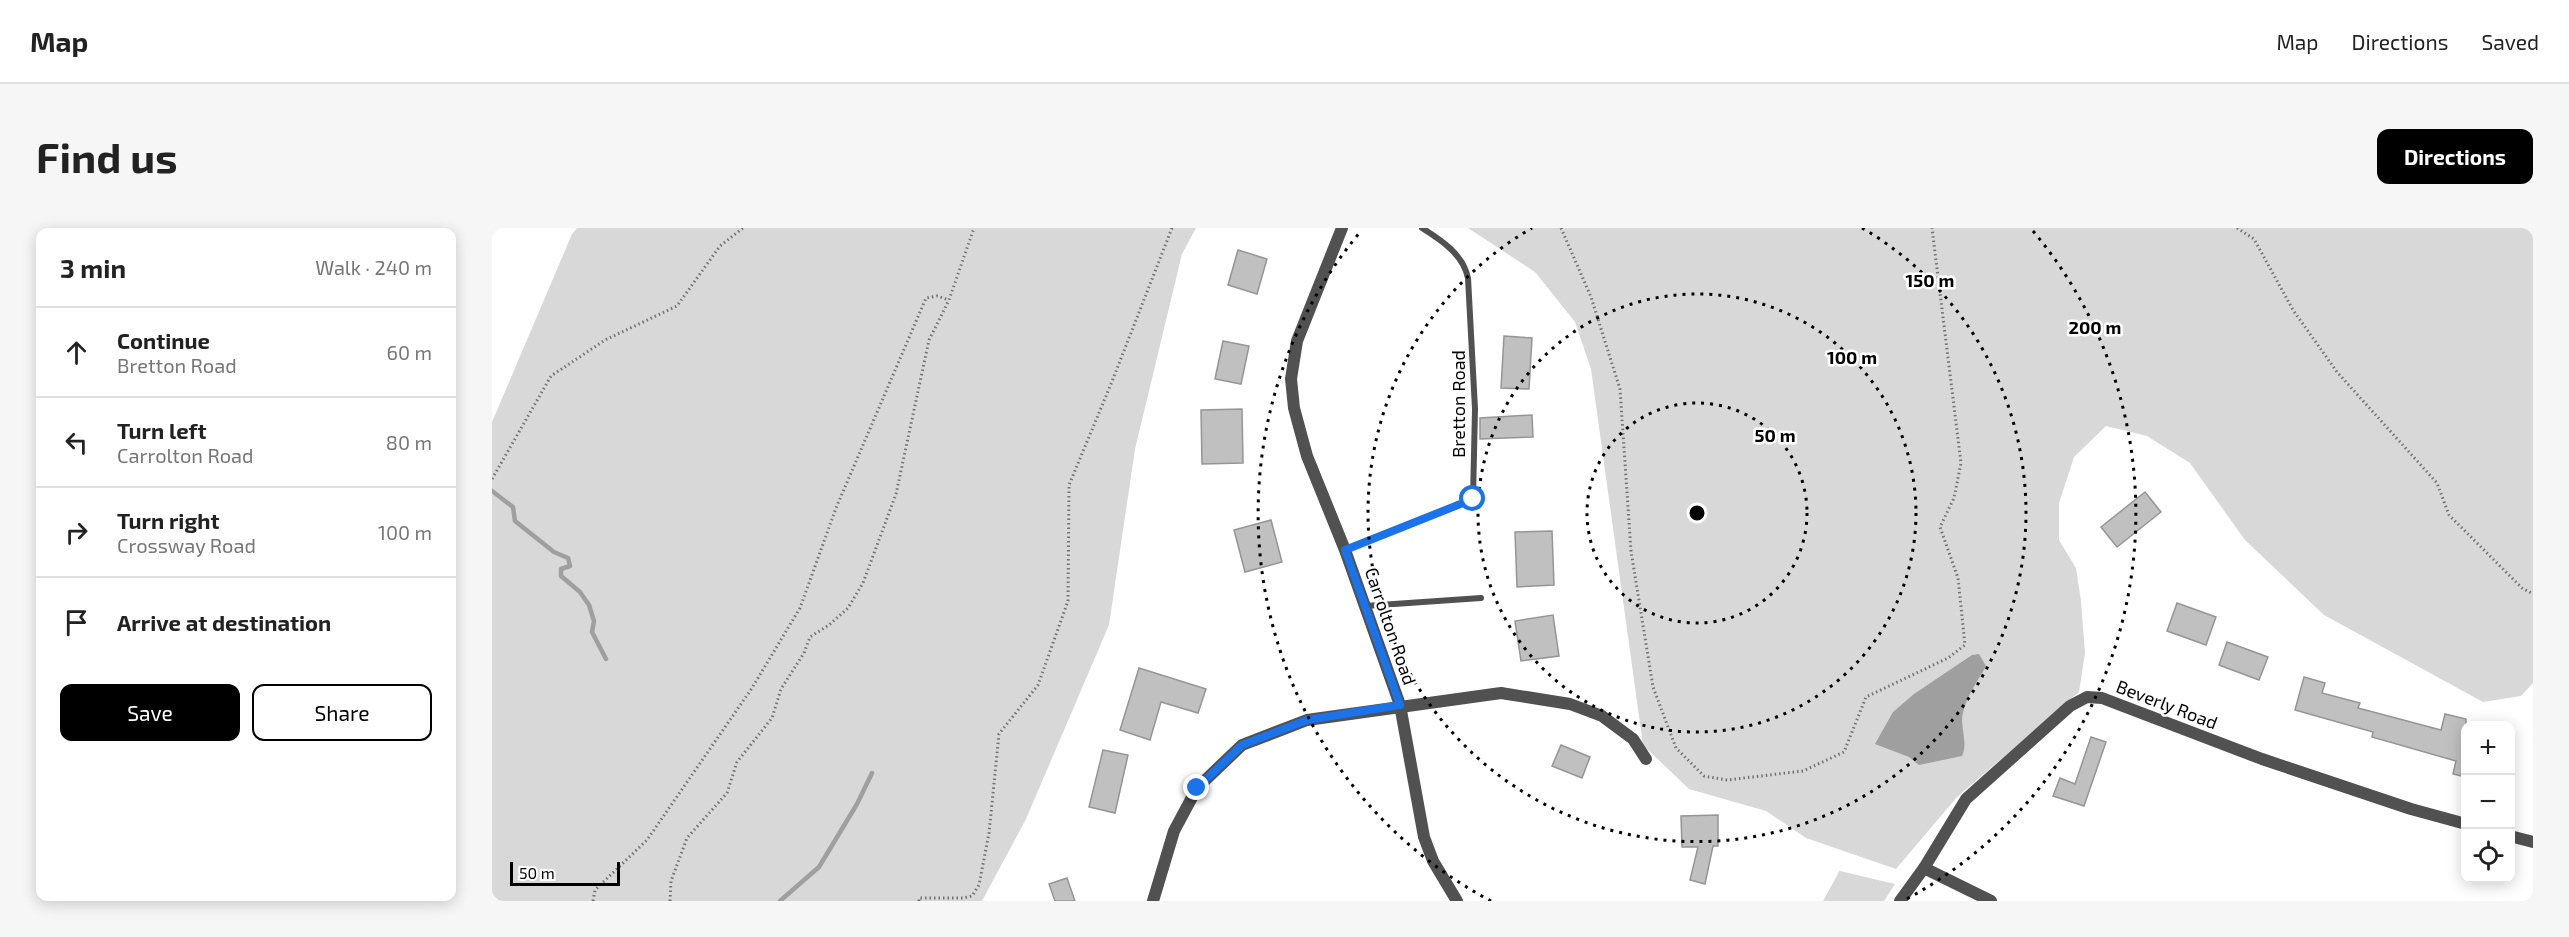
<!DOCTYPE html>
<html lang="en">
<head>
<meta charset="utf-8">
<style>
  body { margin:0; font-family:"Exo 2",sans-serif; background:#f6f6f6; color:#222 }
  .controls { position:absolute; right:18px; bottom:18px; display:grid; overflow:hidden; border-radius:12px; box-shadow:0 3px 15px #0003 }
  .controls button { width:54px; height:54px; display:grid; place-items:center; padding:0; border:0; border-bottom:2px solid #e0e0e0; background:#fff; color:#222; font:30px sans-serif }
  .scale { position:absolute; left:18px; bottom:15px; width:110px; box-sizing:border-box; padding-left:6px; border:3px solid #000; border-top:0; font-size:16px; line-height:21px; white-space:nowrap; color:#000; -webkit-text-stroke:4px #fff; paint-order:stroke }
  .stop { position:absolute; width:18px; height:18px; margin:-14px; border:4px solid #1a73e8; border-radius:50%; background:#fff }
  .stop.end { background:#1a73e8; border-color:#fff; box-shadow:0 2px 6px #0008 }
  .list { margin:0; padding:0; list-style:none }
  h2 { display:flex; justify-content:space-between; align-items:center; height:78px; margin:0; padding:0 24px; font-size:26px }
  h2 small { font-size:20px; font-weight:400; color:#767676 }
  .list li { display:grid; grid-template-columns:39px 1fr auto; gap:18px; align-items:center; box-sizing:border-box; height:90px; padding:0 24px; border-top:2px solid #e0e0e0 }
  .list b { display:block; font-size:22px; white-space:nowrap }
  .list p { margin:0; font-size:20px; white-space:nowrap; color:#767676 }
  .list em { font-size:20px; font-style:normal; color:#767676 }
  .actions { display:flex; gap:12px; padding:18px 24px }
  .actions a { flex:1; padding:14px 0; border:2px solid #000; border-radius:12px; text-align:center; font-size:21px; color:#000 }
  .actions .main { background:#000; color:#fff }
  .icon { flex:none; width:33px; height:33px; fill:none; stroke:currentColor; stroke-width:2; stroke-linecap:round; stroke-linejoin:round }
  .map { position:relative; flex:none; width:2041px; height:673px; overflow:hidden; border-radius:12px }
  header { display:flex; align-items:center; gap:36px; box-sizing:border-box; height:84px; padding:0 30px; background:#fff; border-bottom:2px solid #e0e0e0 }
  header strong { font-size:28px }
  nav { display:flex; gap:33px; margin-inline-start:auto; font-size:21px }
  .intro { display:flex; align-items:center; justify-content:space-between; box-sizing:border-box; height:144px; padding:0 36px }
  h1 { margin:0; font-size:42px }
  .button { padding:15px 27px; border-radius:12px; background:#000; color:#fff; font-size:21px; font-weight:700 }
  main { display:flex; gap:36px; padding:0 36px }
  aside { flex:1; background:#fff; border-radius:12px; box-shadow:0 3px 15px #0003 }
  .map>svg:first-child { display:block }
  .green { fill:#d8d8d8 }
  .water { fill:#9f9f9f }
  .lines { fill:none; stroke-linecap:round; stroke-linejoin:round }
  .stream { stroke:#9f9f9f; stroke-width:4.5 }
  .building { fill:#c0c0c0; stroke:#959595; stroke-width:1.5 }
  .path { stroke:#737373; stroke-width:3; stroke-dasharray:1.5 3; stroke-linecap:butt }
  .service { stroke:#515151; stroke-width:6 }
  .minor { stroke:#515151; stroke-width:12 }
  .route { stroke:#1a73e8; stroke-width:8 }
  .ring { fill:none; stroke:#000; stroke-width:3; stroke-dasharray:3 6 }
  .labels { text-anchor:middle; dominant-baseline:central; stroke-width:5; stroke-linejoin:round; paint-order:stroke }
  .street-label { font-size:18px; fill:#000; stroke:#fff }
  .centre { fill:#000; stroke:#fff; stroke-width:3 }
  .ring-label { font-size:18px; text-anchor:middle; font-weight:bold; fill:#000; stroke:#fff; stroke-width:5; stroke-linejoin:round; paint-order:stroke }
</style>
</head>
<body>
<header>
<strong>Map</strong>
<nav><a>Map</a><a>Directions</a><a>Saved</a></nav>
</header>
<div class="intro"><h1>Find us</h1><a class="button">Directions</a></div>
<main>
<aside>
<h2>3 min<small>Walk · 240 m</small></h2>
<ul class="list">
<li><svg class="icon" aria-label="ahead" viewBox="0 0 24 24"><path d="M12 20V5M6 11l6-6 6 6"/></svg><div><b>Continue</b><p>Bretton Road</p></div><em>60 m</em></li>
<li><svg class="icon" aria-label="left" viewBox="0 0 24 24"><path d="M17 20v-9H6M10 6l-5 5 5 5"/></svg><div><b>Turn left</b><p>Carrolton Road</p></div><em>80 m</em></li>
<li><svg class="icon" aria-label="right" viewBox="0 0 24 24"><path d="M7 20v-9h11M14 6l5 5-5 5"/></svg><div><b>Turn right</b><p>Crossway Road</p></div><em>100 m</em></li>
<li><svg class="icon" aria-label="arrive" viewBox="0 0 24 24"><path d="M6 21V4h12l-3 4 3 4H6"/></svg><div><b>Arrive at destination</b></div></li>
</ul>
<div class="actions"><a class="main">Save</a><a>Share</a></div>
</aside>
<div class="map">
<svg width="2041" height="673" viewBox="0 0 2041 673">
  <rect width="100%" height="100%" fill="#fff"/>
  <g class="green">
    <polygon points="85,0 704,0 690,26 643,221 617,397 534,591 490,673 0,673 0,194 80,6"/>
    <polygon points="976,0 2041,0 2041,455 2029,468 1991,474 1832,387 1753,312 1698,235 1655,208 1614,198 1582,229 1567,275 1567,312 1584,340 1589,373 1593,425 1587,464 1465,569 1404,641 1314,610 1274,583 1197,561 1151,517 1099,141 1083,94 1043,44"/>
    <polygon points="1348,642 1348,643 1403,656 1392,673 1331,673"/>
  </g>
  <path class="water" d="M1487,426L1494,438C1487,451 1476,466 1472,481C1466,498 1477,513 1470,528L1427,537L1417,529L1383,516L1401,484L1422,466L1480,427Z"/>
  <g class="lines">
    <g class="stream">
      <polyline points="0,263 21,279 23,293 62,324 76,330 78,338 69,341 69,348 88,364 97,377 102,393 100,404 114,431"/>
      <polyline points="288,673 327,639 365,576 380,545"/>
    </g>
  </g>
  <g class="building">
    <polygon points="746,22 775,31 765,66 736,57"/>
    <polygon points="1012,108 1040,110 1037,161 1009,160"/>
    <polygon points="731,113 757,118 749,156 723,151"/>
    <polygon points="750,181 751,235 710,236 709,182"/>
    <polygon points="1040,187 1041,209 988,211 988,190"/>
    <polygon points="1653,264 1669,284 1625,319 1609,299"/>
    <polygon points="779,292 790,334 753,344 742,302"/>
    <polygon points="1060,303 1062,357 1025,359 1023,304"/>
    <polygon points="1685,375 1724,389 1714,417 1675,403"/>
    <polygon points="1061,387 1067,428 1029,433 1023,393"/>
    <polygon points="1735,414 1776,429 1767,452 1727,437"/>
    <polygon points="647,440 714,461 706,485 669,474 658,512 628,502"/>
    <polygon points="1812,449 1833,455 1830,465 1868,475 1866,480 1949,502 1953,486 1974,491 1974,549 1961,546 1964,533 1880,509 1881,504 1803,482"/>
    <polygon points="1599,509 1614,514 1592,578 1561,568 1568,550 1583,556"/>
    <polygon points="1069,517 1098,529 1090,550 1060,538"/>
    <polygon points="611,522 636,527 623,585 597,579"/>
    <polygon points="1226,587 1226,618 1221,618 1213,656 1198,652 1206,619 1190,619 1189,588"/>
    <polygon points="575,650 583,673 563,673 557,656"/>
  </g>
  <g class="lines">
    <g class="path">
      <polyline points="1069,0 1099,69 1128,161 1139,323 1161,459 1184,520 1212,548 1235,552 1311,543 1352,524 1374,469 1456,430 1473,417 1466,350 1448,299 1462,270 1469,235 1440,0"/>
      <polyline points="1745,0 1762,11 1801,82 1845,144 1945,255 1957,287 2030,360 2041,366"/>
      <polyline points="0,251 59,148 113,112 185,78 228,18 251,0"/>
      <polyline points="101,673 103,662 155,612 260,460 308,380 344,280 434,70 445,68 457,72"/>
      <polyline points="178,673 179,653 195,610 235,565 245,534 280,490 289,461 312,425 318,409 337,397 356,380 371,355 404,266 437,112 457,72 482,0"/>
      <polyline points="427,673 427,670 471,670 480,668 487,657 497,605 507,506 546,457 576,373 577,257 619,156 680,0"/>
    </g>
    <g class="service">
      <path d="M853,322L981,271L983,181L976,50C971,26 949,12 930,0"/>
      <polyline points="873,378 989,370"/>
    </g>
    <g class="minor">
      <polyline points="850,0 805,113 799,151 802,180 815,228 853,322 908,477 932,609 941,633 965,673"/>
      <polyline points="2018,608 2041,614"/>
      <polyline points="1432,640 1499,673"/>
      <polyline points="661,673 682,603 705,560 750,517 815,492 1009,465 1078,476 1110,488 1141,511 1154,531"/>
      <polyline points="1408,673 1432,640 1474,571 1578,478 1595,469 1610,470 1770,531 1919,581 1974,596"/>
    </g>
  </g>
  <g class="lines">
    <polyline class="route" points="705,560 750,517 815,492 908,477 853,322 981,271"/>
  </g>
  <g class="ring">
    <circle cx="1205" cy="285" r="110"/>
    <circle cx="1205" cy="285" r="219"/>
    <path d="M1370 0A329 329 0 1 1 1040 0"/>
    <path d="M999 673A439 439 0 0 1 869 3M1541 3A439 439 0 0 1 1411 673"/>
  </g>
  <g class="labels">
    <g class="street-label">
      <text transform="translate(966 176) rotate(-90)">Bretton Road</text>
      <text transform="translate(899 398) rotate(71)">Carrolton Road</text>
      <text transform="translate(1675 476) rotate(21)">Beverly Road</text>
    </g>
  </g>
  <circle cx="1205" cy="285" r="9" class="centre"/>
  <g class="ring-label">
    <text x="1438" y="59">150 m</text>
    <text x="1603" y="106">200 m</text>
    <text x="1360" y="136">100 m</text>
    <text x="1283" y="214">50 m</text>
  </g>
</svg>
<div class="controls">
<button>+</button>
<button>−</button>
<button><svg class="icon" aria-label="locate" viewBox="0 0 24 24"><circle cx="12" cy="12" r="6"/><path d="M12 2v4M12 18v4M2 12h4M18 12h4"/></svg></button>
</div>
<div class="scale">50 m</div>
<div class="stop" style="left:981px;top:271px"></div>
<div class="stop end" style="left:705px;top:560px"></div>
</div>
</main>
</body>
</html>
